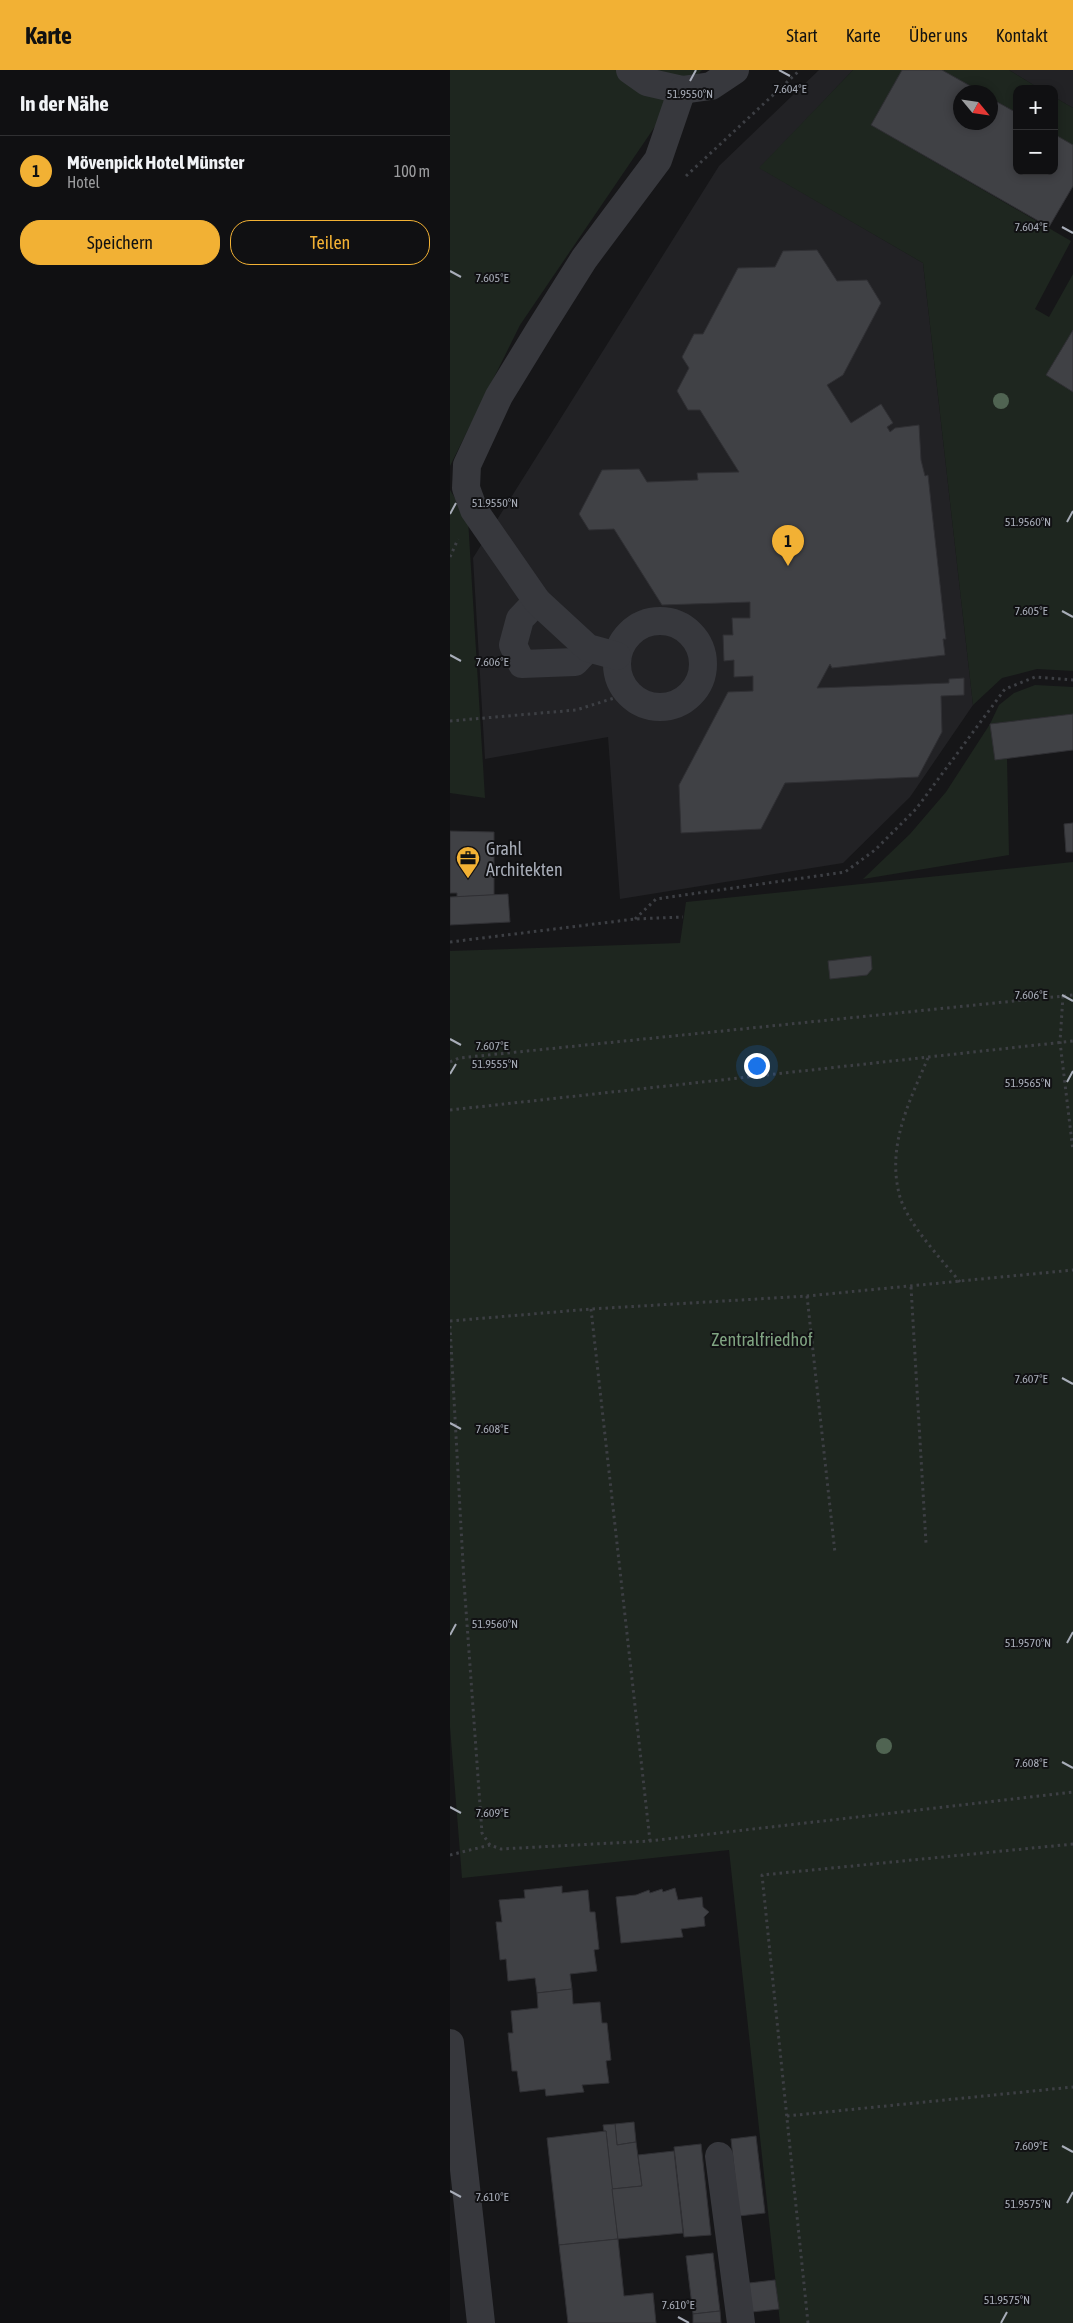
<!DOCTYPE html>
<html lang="de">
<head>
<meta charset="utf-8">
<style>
  body { margin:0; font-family:"Asap Condensed",sans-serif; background:#19191b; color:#f1f3f6 }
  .controls { position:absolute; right:15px; top:15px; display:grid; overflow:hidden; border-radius:10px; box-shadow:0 2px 8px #0003 }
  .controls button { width:45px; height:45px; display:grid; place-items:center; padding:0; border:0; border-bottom:1px solid #303032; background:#101012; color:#f1f3f6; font:25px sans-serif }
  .compass { position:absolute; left:503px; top:15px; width:45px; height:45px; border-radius:50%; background:#101012; box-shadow:0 2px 8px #0003; rotate:119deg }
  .you { position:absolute; left:306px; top:995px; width:18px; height:18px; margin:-12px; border:4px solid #fff; border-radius:50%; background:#1a73e8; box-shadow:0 0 0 8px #1a73e833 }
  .badge { display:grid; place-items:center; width:32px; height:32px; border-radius:50%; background:#f2b134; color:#111; font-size:16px; font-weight:700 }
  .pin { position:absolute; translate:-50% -41px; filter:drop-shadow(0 1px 2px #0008) }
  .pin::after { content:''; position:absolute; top:26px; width:18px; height:15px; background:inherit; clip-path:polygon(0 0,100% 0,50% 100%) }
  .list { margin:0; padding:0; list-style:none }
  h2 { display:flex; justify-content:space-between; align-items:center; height:65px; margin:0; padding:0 20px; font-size:21px }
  h2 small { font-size:16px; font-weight:400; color:#9c9d9f }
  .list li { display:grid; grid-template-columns:32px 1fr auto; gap:15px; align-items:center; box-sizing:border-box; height:70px; padding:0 20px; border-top:1px solid #303032 }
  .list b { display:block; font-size:19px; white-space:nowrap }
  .list p { margin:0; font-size:16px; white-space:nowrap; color:#9c9d9f }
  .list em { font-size:16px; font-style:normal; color:#9c9d9f }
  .actions { display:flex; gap:10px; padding:15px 20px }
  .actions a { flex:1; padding:11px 0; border:1px solid #f2b134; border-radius:20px; text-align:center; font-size:18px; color:#f2b134 }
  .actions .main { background:#f2b134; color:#111 }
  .map { position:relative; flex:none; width:623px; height:2253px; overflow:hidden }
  header { display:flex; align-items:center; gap:30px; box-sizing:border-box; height:70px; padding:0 25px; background:#f2b134; color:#111 }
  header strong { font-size:24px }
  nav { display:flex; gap:28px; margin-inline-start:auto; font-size:18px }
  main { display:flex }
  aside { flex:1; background:#101012 }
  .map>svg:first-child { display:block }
  .built { fill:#222225 }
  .green { fill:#1e261f }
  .building { fill:#404145; stroke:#303034 }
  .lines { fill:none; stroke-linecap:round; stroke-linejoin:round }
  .path { stroke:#3d3f44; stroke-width:3; stroke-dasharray:2.5 4; stroke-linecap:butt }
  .minor { stroke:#37383d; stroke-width:28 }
  .tree { fill:#506452 }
  .ticks { fill:none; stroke:#a8adb8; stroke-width:2 }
  .labels { text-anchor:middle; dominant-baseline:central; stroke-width:4; stroke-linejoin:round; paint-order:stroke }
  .poi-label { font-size:18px; fill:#a8adb8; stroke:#111113; text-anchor:start }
  .park-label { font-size:18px; fill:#7fa381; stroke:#111113 }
  .ticks-label { font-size:12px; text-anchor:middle; fill:#a8adb8; stroke:#111113; stroke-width:4; stroke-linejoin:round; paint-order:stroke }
</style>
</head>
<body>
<header>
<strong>Karte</strong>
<nav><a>Start</a><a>Karte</a><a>Über uns</a><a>Kontakt</a></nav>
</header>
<main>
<aside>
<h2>In der Nähe<small></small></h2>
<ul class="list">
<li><span class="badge">1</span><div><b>Mövenpick Hotel Münster</b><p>Hotel</p></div><em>100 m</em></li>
</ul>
<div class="actions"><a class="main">Speichern</a><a>Teilen</a></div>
</aside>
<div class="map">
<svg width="623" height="2253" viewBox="0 0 623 2253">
  <rect width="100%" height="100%" fill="#161618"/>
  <g class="built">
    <polygon points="369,0 403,0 310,98 473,193 523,635 460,727 393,793 170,829 158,667 35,689 23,488 269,96"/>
    <polygon points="559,0 623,0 623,38 604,27 604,19 590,19"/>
  </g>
  <g class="green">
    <polygon points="0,0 252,0 225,27 70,255 0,396"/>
    <polygon points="403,0 452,0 421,55 621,171 585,239 599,247 623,204 623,260 596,305 623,322 623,601 587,599 552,608 523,635 473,193 309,98"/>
    <polygon points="492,0 559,0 590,19 567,19 567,43 541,28 540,22 531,22"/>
    <polygon points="604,27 623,38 623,75 604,64"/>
    <polygon points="0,420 18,449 35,728 0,723"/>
    <polygon points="585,615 623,617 623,644 540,654 545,689 557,688 559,785 413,809 460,764 496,722 540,654 549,635 564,623"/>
    <polygon points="623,792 623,2253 330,2253 279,1780 12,1808 0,1657 0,881 230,873 236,832"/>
  </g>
  <g class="building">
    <polygon points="452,0 492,0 531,22 510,22 510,52 540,52 540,28 567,43 567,101 604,101 604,64 623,75 623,116 599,157 421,55"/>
    <polygon points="367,180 387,211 417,210 431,233 393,305 377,315 401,353 431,334 443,353 437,357 440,362 445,358 469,355 471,390 475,406 478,405 496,569 493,569 495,585 382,598 380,594 367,618 499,613 499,609 514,608 514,625 491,626 492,662 468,707 335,713 311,759 231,763 229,715 278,622 303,621 303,606 284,607 284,590 274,591 273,565 283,565 282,548 300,548 300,532 212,535 164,459 139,460 129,444 152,400 189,399 197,412 248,410 247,403 289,402 250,340 238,340 227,321 239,298 232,287 244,264 253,264 288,198 325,197 333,181"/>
    <polygon points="623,260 623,322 596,305"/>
    <polygon points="623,644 623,680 545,690 540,654"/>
    <polygon points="623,753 623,782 616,782 614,754"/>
    <polygon points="0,761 44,762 44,825 7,827 7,823 0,823"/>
    <polygon points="58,824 60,852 0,855 0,827"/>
    <polygon points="421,886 422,899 417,905 380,909 378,891"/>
    <polygon points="112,1816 112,1823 138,1820 140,1842 145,1842 149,1879 144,1880 147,1901 120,1904 122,1919 87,1923 85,1908 58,1911 56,1889 50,1890 46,1852 52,1852 49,1830 75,1828 74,1820"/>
    <polygon points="225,1818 228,1830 252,1827 253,1837 259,1842 254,1847 255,1856 231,1859 233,1867 171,1873 166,1827 186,1825 199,1820 200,1823 212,1819 213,1822"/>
    <polygon points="122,1919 123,1934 150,1932 152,1953 157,1953 161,1990 156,1991 159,2013 132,2015 134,2022 96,2026 95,2019 70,2022 67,2001 62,2001 58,1963 63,1963 61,1941 88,1938 87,1923"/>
    <polygon points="184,2052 186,2072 167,2075 165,2054"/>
    <polygon points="165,2054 167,2075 186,2072 192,2116 162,2119 156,2061 154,2061 153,2055"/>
    <polygon points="156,2061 168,2169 109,2175 97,2068"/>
    <polygon points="306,2066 315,2143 289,2146 281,2069"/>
    <polygon points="251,2074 261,2165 234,2167 224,2077"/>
    <polygon points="224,2081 233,2163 168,2169 162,2119 192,2116 188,2085"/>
    <polygon points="168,2169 174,2226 203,2223 206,2253 118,2253 109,2175"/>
    <polygon points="263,2183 270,2241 243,2244 236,2186"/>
    <polygon points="325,2210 329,2239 302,2242 299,2213"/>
    <polygon points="270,2241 271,2253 243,2253 243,2244"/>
  </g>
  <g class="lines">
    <g class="path">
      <polyline points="236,106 350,0"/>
      <polyline points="0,487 8,469"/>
      <polyline points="0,651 126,640 177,624"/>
      <polyline points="185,849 206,829 395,802 425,780 466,739 555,619 585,607 623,610"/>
      <polyline points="0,872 185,849 233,847"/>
      <polyline points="613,926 610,972 623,1081"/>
      <path d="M478,988C459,1032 436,1077 450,1127C458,1154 492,1190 510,1212"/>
      <polyline points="0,992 9,988 623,925"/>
      <polyline points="0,1040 623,971"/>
      <polyline points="461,1217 476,1473"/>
      <polyline points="357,1226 385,1483"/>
      <polyline points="141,1239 200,1771"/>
      <polyline points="0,1251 141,1239 357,1226 623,1200"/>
      <polyline points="0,1256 14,1512 32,1763 40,1775 51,1779 200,1771 623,1722"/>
      <polyline points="0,1785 40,1775"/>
      <polyline points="337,2046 623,2017"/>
      <polyline points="358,2253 312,1805 623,1774"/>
    </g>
    <g class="minor">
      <polyline points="180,0 197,12 232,20 261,16 285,0"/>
      <polyline points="87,531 70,549 63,575 72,594 125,592 138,578"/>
      <circle cx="210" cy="594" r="43"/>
      <polyline points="167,586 138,578 87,531 24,440 16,418 17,395 49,326 90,259 134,189 208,90 232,20"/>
      <polyline points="0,1973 31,2253"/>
      <polyline points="269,2086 291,2253"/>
    </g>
  </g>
  <g class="tree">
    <circle cx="551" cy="331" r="8"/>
    <circle cx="434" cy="1676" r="8"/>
  </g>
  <path class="ticks" d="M329,0L340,6M240,11L246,0M612,157L623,163M0,201L11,207M0,444L6,433M617,452L623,441M612,541L623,547M0,585L11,591M612,925L623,931M0,969L11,975M0,1004L6,994M617,1012L623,1001M612,1308L623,1314M0,1353L11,1359M0,1565L6,1554M617,1573L623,1562M612,1692L623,1698M0,1737L11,1743M612,2076L623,2082M0,2121L11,2127M617,2133L623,2122M228,2247L239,2253M551,2253L557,2242"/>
  <defs>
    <g id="office-pin" transform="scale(1.25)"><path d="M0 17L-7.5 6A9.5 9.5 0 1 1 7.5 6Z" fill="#f2b134" stroke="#111113"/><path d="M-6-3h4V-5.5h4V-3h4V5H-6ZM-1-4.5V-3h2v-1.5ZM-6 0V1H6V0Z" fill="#111"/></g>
  </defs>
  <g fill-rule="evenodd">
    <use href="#office-pin" x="18" y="788"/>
  </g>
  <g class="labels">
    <g class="poi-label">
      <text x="36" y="778">Grahl<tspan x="36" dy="21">Architekten</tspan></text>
    </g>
    <g class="park-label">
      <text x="312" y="1269">Zentralfriedhof</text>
    </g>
  </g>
  <g class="ticks-label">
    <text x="340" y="23">7.604°E</text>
    <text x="240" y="28">51.9550°N</text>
    <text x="581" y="161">7.604°E</text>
    <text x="42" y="212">7.605°E</text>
    <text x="45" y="437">51.9550°N</text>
    <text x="578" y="456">51.9560°N</text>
    <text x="581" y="545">7.605°E</text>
    <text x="42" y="596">7.606°E</text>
    <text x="581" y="929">7.606°E</text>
    <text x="42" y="980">7.607°E</text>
    <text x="45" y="998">51.9555°N</text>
    <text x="578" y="1017">51.9565°N</text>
    <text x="581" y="1313">7.607°E</text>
    <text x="42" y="1363">7.608°E</text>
    <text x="45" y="1558">51.9560°N</text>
    <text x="578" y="1577">51.9570°N</text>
    <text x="581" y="1697">7.608°E</text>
    <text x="42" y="1747">7.609°E</text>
    <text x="581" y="2080">7.609°E</text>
    <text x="42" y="2131">7.610°E</text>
    <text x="578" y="2138">51.9575°N</text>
    <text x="557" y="2234">51.9575°N</text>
    <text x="228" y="2239">7.610°E</text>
  </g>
</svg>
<div class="controls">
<button>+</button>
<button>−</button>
</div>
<svg class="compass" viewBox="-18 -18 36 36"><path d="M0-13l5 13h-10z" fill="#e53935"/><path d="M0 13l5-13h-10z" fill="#9c9d9f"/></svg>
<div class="you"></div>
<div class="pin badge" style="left:338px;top:496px">1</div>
</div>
</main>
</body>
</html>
